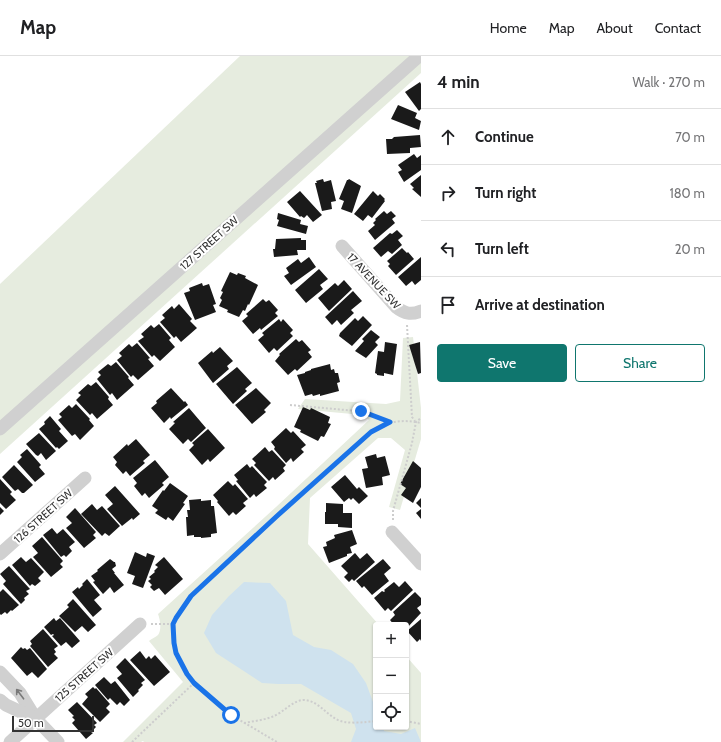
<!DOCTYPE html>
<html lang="en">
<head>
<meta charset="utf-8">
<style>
  body { margin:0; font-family:Cabin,sans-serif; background:#f6f6f6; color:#202124 }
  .controls { position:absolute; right:12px; bottom:12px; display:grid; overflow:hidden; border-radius:4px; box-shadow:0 1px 3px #0004 }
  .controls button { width:36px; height:36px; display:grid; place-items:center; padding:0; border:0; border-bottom:1px solid #e0e0e0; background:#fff; color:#202124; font:20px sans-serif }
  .scale { position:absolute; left:12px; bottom:10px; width:82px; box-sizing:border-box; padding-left:4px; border:2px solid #333; border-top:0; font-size:11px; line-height:14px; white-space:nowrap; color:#333; -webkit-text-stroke:3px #fff; paint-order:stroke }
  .stop { position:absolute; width:12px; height:12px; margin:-9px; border:3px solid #1a73e8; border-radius:50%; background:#fff }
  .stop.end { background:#1a73e8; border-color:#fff; box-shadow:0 1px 4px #0008 }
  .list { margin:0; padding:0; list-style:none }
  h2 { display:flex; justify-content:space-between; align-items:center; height:52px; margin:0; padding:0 16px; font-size:17px }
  h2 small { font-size:13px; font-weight:400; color:#757577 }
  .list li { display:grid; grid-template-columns:26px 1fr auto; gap:12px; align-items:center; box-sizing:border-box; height:56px; padding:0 16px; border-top:1px solid #e0e0e0 }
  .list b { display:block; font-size:15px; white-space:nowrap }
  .list em { font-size:13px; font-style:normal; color:#757577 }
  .actions { display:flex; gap:8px; padding:12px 16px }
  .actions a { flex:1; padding:9px 0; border:1px solid #0f766e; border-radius:4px; text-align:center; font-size:14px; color:#0f766e }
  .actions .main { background:#0f766e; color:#fff }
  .icon { flex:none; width:22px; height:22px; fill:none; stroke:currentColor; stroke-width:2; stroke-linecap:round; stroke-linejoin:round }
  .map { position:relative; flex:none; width:421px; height:686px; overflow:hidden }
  header { display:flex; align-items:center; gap:24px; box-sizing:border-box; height:56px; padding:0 20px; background:#fff; border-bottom:1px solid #e0e0e0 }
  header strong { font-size:19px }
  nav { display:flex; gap:22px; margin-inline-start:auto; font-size:14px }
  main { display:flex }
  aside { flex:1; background:#fff }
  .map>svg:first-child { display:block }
  .green { fill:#e6ecdf }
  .water { fill:#cfe2ee }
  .building { fill:#1a1a1a }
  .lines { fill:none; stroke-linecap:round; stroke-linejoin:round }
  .path { stroke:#cdcdcd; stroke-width:2; stroke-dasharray:2 2; stroke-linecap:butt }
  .minor { stroke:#d0d0d0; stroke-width:13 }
  .oneway { stroke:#7a7a7a }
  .route { stroke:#1a73e8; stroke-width:5 }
  .labels { text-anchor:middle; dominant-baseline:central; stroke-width:4; stroke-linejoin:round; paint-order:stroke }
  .street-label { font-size:11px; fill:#333; stroke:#fff }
</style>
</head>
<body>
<header>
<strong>Map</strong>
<nav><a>Home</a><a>Map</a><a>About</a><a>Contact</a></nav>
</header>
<main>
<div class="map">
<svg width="421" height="686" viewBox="0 0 421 686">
  <rect width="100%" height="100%" fill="#fff"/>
  <g class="green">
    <polygon points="240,0 421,0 421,17 0,398 0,228"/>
    <path d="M413,281L421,352V383L400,454L389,451L405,394L391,382H378L310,442L308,488L379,569H376V671H406V600L421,617V686H144L143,685L141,686H123L183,626L149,585C151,583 156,581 158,579C162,574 160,563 158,558L276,451L369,364L363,359L298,353L305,343L386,348L400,345L403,282Z"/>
  </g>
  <polygon class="water" points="244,526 270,527 286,545 293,579 314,591 331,594 353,608 366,627 376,654 376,671 383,671 384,675 401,678 415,672 421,686 351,686 356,673 351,657 301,628 278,628 262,627 216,597 204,577 212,559 229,540"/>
  <g class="building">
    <polygon points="420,26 421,28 421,53 419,55 405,36"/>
    <polygon points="398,49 417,57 415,62 421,65 419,74 391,63"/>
    <polygon points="420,79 421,91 410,92 410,97 387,98 386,83 392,83 394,81"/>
    <polygon points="414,98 417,102 421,99 421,114 404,126 398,116 402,114 398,109"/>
    <polygon points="421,119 421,141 412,133 414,132 410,128"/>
    <polygon points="323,123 324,126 331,124 336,145 331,146 332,153 322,155 315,127 317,127 316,125"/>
    <polygon points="349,123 361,130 352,157 341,153 344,145 339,143 347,124 348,124"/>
    <polygon points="300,135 322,159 313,166 307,159 304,162 301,160 300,161 287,146"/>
    <polygon points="373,135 378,140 380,138 385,143 384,144 385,145 372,162 368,159 363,165 354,158"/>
    <polygon points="384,155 387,158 391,155 396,160 392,163 395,167 375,184 368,175 375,169 373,167 376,164 375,163"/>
    <polygon points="278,157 301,164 300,168 308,170 306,178 277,170 279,164 277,163"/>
    <polygon points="397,174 403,180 398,184 402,189 392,198 388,195 381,201 373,192 390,177 392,178"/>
    <polygon points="301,182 301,184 306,184 306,194 297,194 298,199 274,201 273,193 275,193 276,183"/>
    <polygon points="402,192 407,197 408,196 414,203 396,219 388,210 390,208 387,205"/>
    <polygon points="309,201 316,211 291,229 284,220 289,217 286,212 298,203 301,207"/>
    <polygon points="421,201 421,224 415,229 412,225 406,230 398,221"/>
    <polygon points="319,213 328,223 320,229 323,233 306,247 295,234"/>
    <polygon points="230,216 237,219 238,217 246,220 245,222 258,229 249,249 248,248 245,255 243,254 239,261 227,256 228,254 219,250 222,244 220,242 223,236 221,235"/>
    <polygon points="344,224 352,233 329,255 318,242 335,227 338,230"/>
    <polygon points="202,227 203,230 209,228 216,248 213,249 216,256 195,264 184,237 190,235 189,232"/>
    <polygon points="353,235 362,245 351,254 354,257 341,269 337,264 332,269 325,261"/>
    <polygon points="263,243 266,246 269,244 278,254 275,257 278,260 261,274 260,272 253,278 242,265 248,260 246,258"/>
    <polygon points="179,248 192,263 190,265 197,272 181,286 176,280 174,282 160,266 165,262 162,259 172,250 174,253"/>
    <polygon points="363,260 372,269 352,290 339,280 340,277 355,262 358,265"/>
    <polygon points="279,263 281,266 283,263 293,274 290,277 293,280 277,295 274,292 269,297 258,284 264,279 262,277"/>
    <polygon points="159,268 171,282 169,284 175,291 160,305 154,299 152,301 138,285 144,281 141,278 151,269 154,272"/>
    <polygon points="371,274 380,281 375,286 378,289 366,302 355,295 364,285 362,283"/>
    <polygon points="296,283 299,286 302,284 311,294 308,296 312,301 297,315 295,313 288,319 275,305 280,299 279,298"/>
    <polygon points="385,286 397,288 393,319 384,317 384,320 377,319 377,318 375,317 378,295 384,296"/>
    <polygon points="420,286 421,317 418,318 409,289"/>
    <polygon points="137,287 150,302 148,303 154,310 138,324 133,319 131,321 117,304 122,300 119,297 129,288 132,291"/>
    <polygon points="220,291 233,305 227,310 229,313 213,327 198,307 212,295 213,297"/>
    <polygon points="116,306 129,321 128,322 134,329 117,344 112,337 110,339 97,323 101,319 98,316 108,308 111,310"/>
    <polygon points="330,308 331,314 334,313 335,317 338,317 340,326 337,327 339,335 320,340 320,338 313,340 312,338 305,340 297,319 305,317 305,316 311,314 311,313"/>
    <polygon points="237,311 252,327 245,333 247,335 233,348 216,328"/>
    <polygon points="96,326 109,341 108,343 113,349 97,363 92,357 90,359 76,344 81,339 78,337 88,328 91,330"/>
    <polygon points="171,332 184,346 185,345 188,349 171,363 170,361 164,367 151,352 157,347 156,345"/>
    <polygon points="256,332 271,347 264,354 266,356 252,368 235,349"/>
    <polygon points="76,348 90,363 89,364 94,370 80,384 75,378 72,380 58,364 62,361 59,358 69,349 72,352"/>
    <polygon points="303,351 310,354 311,352 330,361 328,367 331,368 324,381 321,380 318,385 300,376 301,374 294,371"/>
    <polygon points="189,352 206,372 191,386 188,383 183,388 169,373 175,367 173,366"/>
    <polygon points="50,360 61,373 59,375 68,385 59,393 57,391 56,392 39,373 45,368 44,366"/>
    <polygon points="286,372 291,377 293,375 306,389 301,393 304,396 293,406 291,402 286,407 274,393 275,391 271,386"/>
    <polygon points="208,373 225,392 210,406 208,403 202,409 189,394 194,389 192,387"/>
    <polygon points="39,377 56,395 46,404 41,397 38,400 36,399 26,388"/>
    <polygon points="136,383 150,399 143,405 145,407 130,420 126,415 123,418 115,409 117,406 113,401 127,388 128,390"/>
    <polygon points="265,391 269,396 272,394 286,409 283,412 285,415 275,424 273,421 269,425 254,409 256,407 252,403"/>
    <polygon points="27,393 41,409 39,411 45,418 35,426 17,406 22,401 20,399"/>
    <polygon points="376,398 377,402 385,400 390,419 382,421 383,429 366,432 362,413 368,412 365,401"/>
    <polygon points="155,404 169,421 162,427 164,429 149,442 145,437 142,440 134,430 137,427 133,422"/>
    <polygon points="413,405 421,412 421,431 413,447 401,439 406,432 400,428"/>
    <polygon points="247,408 250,412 252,410 267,426 264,429 267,432 256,441 254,438 250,442 236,425 238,424 234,419"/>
    <polygon points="14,409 33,429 24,437 22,437 18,433 15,435 13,433 2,421"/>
    <polygon points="345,419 357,433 359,431 368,440 359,448 353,442 351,444 349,442 344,446 331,431"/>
    <polygon points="0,423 12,436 10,438 16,444 6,453 0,447"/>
    <polygon points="228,425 233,430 235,428 248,443 243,447 246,450 236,459 233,456 229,460 217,446 218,445 213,439"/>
    <polygon points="170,427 188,440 183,447 185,448 173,465 168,461 166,464 155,457 158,454 152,450 163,434 164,435"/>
    <polygon points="115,430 140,458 133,464 132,462 122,470 107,453 113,448 105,439"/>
    <polygon points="421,442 421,452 416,447"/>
    <polygon points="201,443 201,445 211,444 211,450 214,450 217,477 211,478 211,481 201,482 201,481 194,481 194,479 187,480 186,461 188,461 187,454 190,454 189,444"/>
    <polygon points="326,447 343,448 343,457 352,457 352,472 338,471 338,468 325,468 325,456 326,456"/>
    <polygon points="92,448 97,454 102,450 120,470 109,480 105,477 102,480 81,458"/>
    <polygon points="0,451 4,455 0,459"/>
    <polygon points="75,452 96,476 93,479 96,482 84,492 66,472 72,467 66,461"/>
    <polygon points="421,453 421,463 416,457"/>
    <polygon points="52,472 57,478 63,473 75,486 69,491 72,495 66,501 64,499 61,501 43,479"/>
    <polygon points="352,474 357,488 350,491 352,497 347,498 347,500 329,507 323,491 327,490 326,486 335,482 334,479"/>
    <polygon points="42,481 63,505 60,508 63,511 51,521 33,501 38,497 32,490"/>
    <polygon points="135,496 146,501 147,497 155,500 143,532 132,528 135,520 127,517"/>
    <polygon points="355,497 360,503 367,497 375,506 354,525 352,523 349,526 344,521 348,517 341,510"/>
    <polygon points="21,501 26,506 31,502 44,516 38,522 41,525 35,530 32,528 30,530 12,509"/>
    <polygon points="164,501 183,523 165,539 159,532 154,535 150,531 152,529 148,525 151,523 149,521 155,516 154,515 158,511 155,509"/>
    <polygon points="110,503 114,506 115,506 116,510 112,513 115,517 114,517 124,529 114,537 110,531 103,538 93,526 95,525 91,520 98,515 97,514"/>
    <polygon points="383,503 391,512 384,518 389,525 372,539 364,530 362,532 356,525"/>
    <polygon points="9,510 30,533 26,535 29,538 24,542 25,544 21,548 3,528 6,525 0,518"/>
    <polygon points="87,523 100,539 94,544 102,553 93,561 72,536 78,531 79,533 83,529 82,528"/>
    <polygon points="405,525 413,534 391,555 388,552 385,555 374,542 382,535 384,536 385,535 384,534 394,526 399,531"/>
    <polygon points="3,533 19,549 12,555 11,554 7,558 5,556 1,559 0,558 0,536"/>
    <polygon points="415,536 421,542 421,549 417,552 421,557 406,573 406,569 394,569 390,564 395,559 393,556"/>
    <polygon points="73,543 96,569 88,576 82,570 75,576 59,560 69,551 67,549"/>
    <polygon points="54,562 56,565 60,562 80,585 72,592 66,586 61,590 52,580 54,579 53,578 51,579 44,571"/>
    <polygon points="421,563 421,585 420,583 417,586 407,575"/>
    <polygon points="43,573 58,590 54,593 56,596 54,598 58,602 48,611 30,590 32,588 30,585"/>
    <polygon points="21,591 23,593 25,592 27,594 30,592 47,613 38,622 32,616 27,620 11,602"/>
    <polygon points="140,595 146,603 149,600 151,603 155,599 170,616 154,630 130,604"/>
    <polygon points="125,602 145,624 141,627 143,629 138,634 139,635 133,641 117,622 122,618 116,611"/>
    <polygon points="104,621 111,628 115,625 130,644 124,650 120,646 117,649 110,642 108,644 95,629"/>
    <polygon points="93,631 95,633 96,632 110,648 106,652 110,656 100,666 82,648 88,641 85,638"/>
    <polygon points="77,646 97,667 94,669 96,671 91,676 93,677 86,683 72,667 75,664 72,661 74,660 68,654"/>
  </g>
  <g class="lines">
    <g class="path">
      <polyline points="407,269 412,361 415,365"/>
      <polyline points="290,349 357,355 389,366"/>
      <polyline points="393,464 393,455 412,387 416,366 421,362"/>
      <polyline points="151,568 173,568"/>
      <polyline points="194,627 231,659 277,686"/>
      <polyline points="406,665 421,668"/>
      <path d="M244,667C254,665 265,664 274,660C284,656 293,644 304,644C318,645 325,657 336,663C345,669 366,666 376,665"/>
      <path d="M132,686L194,627C181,612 168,587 174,566C177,556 185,547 191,540L371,376C386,365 403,363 421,367"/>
    </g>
    <g class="minor">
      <path d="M342,190L396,251C405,258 411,259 421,255"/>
      <polyline points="0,373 419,0"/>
      <polyline points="392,476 421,508"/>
      <polyline points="0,498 85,422"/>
      <polyline points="0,616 20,637 36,663 58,686"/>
      <polyline points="0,644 6,649 36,663"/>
      <polyline points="10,686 140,568"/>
    </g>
  </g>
  <defs><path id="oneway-shaft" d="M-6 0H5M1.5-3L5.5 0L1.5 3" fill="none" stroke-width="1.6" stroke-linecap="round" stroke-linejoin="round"/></defs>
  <use class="oneway" href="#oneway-shaft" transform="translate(20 638) rotate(-127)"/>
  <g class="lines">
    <polyline class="route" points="231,659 194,627 187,618 176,597 174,587 173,568 176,562 191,540 277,460 371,376 390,366 361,355"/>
  </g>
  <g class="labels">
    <g class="street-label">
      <text transform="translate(209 187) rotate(-42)">127 STREET SW</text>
      <text transform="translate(374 225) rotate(47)">17 AVENUE SW</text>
      <text transform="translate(43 460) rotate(-42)">126 STREET SW</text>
      <text transform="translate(84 619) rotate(-42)">125 STREET SW</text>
    </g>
  </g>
</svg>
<div class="controls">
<button>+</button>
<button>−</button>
<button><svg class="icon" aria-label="locate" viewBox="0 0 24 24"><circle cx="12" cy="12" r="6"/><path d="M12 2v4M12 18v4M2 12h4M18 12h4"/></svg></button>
</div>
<div class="scale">50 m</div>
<div class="stop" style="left:231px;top:659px"></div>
<div class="stop end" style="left:361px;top:355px"></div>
</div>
<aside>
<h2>4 min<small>Walk · 270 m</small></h2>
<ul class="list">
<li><svg class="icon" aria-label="ahead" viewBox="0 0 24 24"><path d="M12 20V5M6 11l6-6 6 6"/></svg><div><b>Continue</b></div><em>70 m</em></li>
<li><svg class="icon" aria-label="right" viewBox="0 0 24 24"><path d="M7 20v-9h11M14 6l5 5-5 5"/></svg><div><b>Turn right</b></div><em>180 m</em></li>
<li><svg class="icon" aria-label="left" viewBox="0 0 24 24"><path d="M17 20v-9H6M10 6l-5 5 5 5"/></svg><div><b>Turn left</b></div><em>20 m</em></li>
<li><svg class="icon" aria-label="arrive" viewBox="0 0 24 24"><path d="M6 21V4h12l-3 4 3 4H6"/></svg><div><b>Arrive at destination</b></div></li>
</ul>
<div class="actions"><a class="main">Save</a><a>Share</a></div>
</aside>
</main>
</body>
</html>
